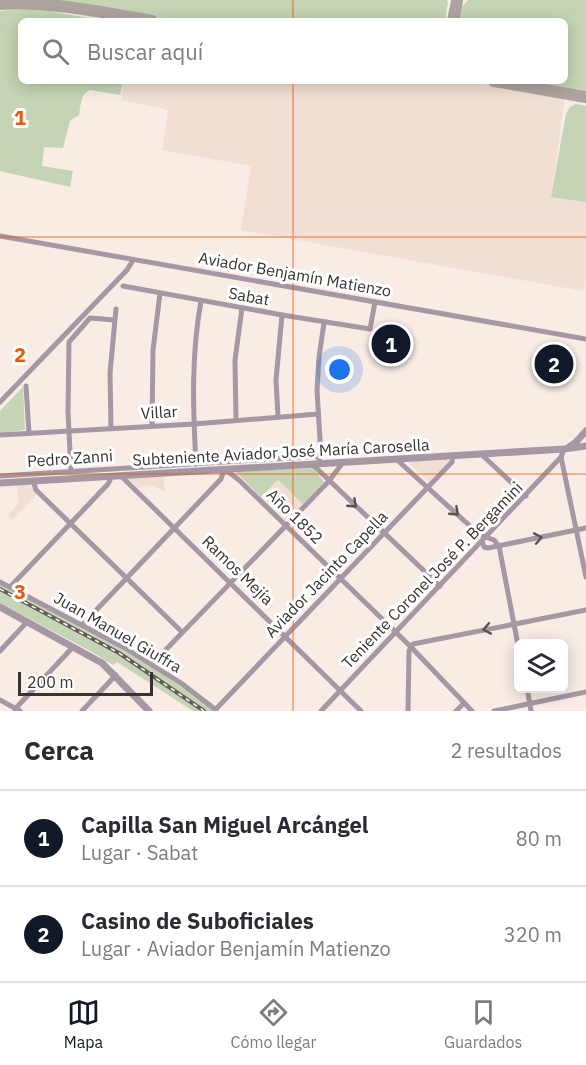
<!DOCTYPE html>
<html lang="es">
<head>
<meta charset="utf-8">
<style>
  body { margin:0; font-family:"IBM Plex Sans",sans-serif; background:#f2f2f3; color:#2b2b33 }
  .controls { position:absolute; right:18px; bottom:18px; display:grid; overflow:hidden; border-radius:9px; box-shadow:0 3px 15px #0003 }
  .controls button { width:54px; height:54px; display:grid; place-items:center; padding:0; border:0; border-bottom:2px solid #e1e1e2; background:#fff; color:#2b2b33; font:30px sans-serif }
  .scale { position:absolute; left:18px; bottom:15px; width:135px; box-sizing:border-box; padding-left:6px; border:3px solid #373330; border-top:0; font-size:16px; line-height:21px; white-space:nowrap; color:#373330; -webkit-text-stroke:4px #fff; paint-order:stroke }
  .you { position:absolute; left:340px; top:370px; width:21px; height:21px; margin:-15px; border:4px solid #fff; border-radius:50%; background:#1a73e8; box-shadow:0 0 0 9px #1a73e833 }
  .badge { display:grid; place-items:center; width:39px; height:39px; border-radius:50%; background:#111827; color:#fff; font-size:20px; font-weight:700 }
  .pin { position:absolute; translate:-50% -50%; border:3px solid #fff; box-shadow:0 2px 6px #0006 }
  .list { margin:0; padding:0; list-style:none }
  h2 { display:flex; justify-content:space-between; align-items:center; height:78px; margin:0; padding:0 24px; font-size:26px }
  h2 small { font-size:20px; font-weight:400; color:#7c7c81 }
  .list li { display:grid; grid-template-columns:39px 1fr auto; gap:18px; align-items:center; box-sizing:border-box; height:96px; padding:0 24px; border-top:2px solid #e1e1e2 }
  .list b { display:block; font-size:22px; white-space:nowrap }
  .list p { margin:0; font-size:20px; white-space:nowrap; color:#7c7c81 }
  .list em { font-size:20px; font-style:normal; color:#7c7c81 }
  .icon { flex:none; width:33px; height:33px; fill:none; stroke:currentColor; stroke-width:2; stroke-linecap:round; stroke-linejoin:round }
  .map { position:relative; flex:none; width:586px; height:711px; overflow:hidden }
  .search { position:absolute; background:#fff; box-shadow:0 3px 15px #0003; left:18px; right:18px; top:18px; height:66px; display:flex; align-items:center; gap:15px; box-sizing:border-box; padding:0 21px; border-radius:9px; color:#7c7c81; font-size:22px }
  .sheet { height:270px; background:#fff }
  nav { display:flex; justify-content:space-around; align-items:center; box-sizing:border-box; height:84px; border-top:2px solid #e1e1e2; background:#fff; font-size:16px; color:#7c7c81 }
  nav a { display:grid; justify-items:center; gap:3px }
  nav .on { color:#111827 }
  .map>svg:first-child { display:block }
  .built { fill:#f2dfd3 }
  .green { fill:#c4d4b4 }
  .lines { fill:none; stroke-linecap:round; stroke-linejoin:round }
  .taxiway { stroke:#aea49f; stroke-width:12 }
  .minor { stroke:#a597a4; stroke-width:5 }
  .tertiary { stroke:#a597a4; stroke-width:7 }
  .rail-casing { stroke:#635d59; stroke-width:4 }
  .rail { stroke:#fff; stroke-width:1.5; stroke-dasharray:4.5; stroke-linecap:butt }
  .oneway { stroke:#585153 }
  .grid { fill:none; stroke:#e8590c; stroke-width:1.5; stroke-opacity:0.55 }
  .labels { text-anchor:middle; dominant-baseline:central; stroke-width:6; stroke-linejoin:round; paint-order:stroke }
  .street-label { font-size:16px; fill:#373330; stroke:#fff }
  .grid-label { font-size:20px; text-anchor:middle; font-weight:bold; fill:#e8590c; stroke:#fff; stroke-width:6; stroke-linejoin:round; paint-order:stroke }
</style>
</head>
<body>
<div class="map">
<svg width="586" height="711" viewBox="0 0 586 711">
  <rect width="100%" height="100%" fill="#f8ece5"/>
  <g class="built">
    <polygon points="124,81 463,81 565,97 551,196 586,202 586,276 583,291 241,230 251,166 162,150 168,111 165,109 121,100"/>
    <polygon points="447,459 450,461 429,482 409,463 410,462"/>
    <polygon points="163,475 165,492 152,485 138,488 129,479"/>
    <polygon points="278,480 303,504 286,521 261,497"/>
    <polygon points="28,484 37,494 12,520 8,515 19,502 17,485"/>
  </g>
  <g class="green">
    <polygon points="61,0 447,0 448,2 445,21 179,21"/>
    <polygon points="468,0 586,0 586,91 531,81 565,81 565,21 459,21 461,8"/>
    <path d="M28,7L104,21H21V81H123L120,95L90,90C80,93 81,106 79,115L70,121L63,148L44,147L42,166L73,171L70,187L0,171V11Z"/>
    <polygon points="576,104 586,106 586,202 551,197 566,114 570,107"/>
    <polygon points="23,387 25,430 0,433 0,411"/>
    <polygon points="313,468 324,482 303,504 278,480 261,497 236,472"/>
    <polygon points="0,582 152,664 218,711 193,711 117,662 113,665 92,652 0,603"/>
  </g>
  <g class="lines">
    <g class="taxiway">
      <path d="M0,4C43,0 108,13 152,21"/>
      <polyline points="453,21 457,1"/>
      <polyline points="494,81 586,97"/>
    </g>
    <g class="minor">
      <polyline points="0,236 586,339"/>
      <polyline points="123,286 282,315 370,329 375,302"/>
      <polyline points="26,386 29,433"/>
      <polyline points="0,402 127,270 133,260"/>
      <polyline points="278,417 276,380 282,315"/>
      <polyline points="236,420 235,360 242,308"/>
      <polyline points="152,426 153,350 160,293"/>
      <polyline points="111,428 110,373 116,309"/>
      <polyline points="0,435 194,424 318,414"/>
      <polyline points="564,449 561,457 586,577"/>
      <polyline points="481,454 526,496"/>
      <polyline points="396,459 480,535 494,540 499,546 518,645"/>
      <polyline points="318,463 321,456 317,390 319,357 324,323"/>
      <path d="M196,464C193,409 191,356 201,301"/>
      <polyline points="312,464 440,586"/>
      <polyline points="226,470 239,480 410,646 472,711"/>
      <polyline points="71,472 68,412 69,342 90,318 114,320"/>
      <polyline points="0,476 321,456"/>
      <polyline points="121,476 361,711"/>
      <polyline points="33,481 36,490 182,632"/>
      <polyline points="482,541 484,547 488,548 586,528"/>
      <polyline points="0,582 125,648 181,683 216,710"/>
      <polyline points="10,587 108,484 112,476"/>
      <polyline points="82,625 221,479 223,473 220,469"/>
      <polyline points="0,651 27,622"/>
      <polyline points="152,664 329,481 341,465 339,462"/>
      <polyline points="527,688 531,711"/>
      <polyline points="0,700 20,711"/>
      <polyline points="15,709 73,647"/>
      <polyline points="216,709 452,462 453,455"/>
      <polyline points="82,711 116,675"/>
      <polyline points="321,711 561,457"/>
      <polyline points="408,711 409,651 413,644 586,610"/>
      <polyline points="456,711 464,703"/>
      <polyline points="494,711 586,692"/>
    </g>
    <g class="tertiary">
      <polyline points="569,447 575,443 586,431"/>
      <polyline points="0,483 564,449 586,446"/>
      <polyline points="0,607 102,663 149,711"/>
    </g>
    <g class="rail-casing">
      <polyline id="rail" points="0,589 119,653 204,711"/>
    </g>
    <use href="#rail" class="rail"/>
  </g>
  <defs><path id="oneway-chevron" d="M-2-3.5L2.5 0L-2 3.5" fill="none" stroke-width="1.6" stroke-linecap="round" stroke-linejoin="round" transform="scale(1.5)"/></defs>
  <g class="oneway">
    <use href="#oneway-chevron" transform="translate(353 504) rotate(43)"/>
    <use href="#oneway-chevron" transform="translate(455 512) rotate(43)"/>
    <use href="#oneway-chevron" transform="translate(538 538) rotate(-11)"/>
    <use href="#oneway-chevron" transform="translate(487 629) rotate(169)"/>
  </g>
  <path class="grid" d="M293,0V21M293,81V711M0,237H586M0,474H586"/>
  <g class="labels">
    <g class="street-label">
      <text transform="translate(295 274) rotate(10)">Aviador Benjamín Matienzo</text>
      <text transform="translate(249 296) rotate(10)">Sabat</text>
      <text transform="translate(159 412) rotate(-3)">Villar</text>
      <text transform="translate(281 452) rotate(-3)">Subteniente Aviador José María Carosella</text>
      <text transform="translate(70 458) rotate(-4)">Pedro Zanni</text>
      <text transform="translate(295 516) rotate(44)">Año 1852</text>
      <text transform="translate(238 570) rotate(44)">Ramos Mejía</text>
      <text transform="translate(326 574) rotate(-46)">Aviador Jacinto Capella</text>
      <text transform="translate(432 575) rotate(-46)">Teniente Coronel José P. Bergamini</text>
      <text transform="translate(118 632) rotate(30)">Juan Manuel Giuffra</text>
    </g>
  </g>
  <g class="grid-label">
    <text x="20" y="125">1</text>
    <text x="20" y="362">2</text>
    <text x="20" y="599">3</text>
  </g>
</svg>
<div class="controls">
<button><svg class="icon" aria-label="layers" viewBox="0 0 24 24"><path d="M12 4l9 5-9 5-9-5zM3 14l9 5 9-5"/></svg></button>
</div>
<div class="scale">200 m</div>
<div class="you"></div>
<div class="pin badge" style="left:391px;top:344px">1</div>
<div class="pin badge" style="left:554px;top:364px">2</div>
<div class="search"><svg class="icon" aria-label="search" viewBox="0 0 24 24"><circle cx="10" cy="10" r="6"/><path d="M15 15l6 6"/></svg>Buscar aquí</div>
</div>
<section class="sheet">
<h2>Cerca<small>2 resultados</small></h2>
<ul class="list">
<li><span class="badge">1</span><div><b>Capilla San Miguel Arcángel</b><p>Lugar · Sabat</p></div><em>80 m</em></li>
<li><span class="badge">2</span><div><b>Casino de Suboficiales</b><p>Lugar · Aviador Benjamín Matienzo</p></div><em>320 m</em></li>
</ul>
</section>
<nav>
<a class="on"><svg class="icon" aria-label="map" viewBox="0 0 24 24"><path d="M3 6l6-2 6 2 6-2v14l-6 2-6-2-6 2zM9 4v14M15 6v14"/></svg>Mapa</a>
<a><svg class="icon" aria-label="directions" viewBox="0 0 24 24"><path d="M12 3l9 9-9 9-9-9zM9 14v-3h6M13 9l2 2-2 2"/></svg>Cómo llegar</a>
<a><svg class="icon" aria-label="saved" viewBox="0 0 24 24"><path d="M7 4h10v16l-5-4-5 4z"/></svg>Guardados</a>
</nav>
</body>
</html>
